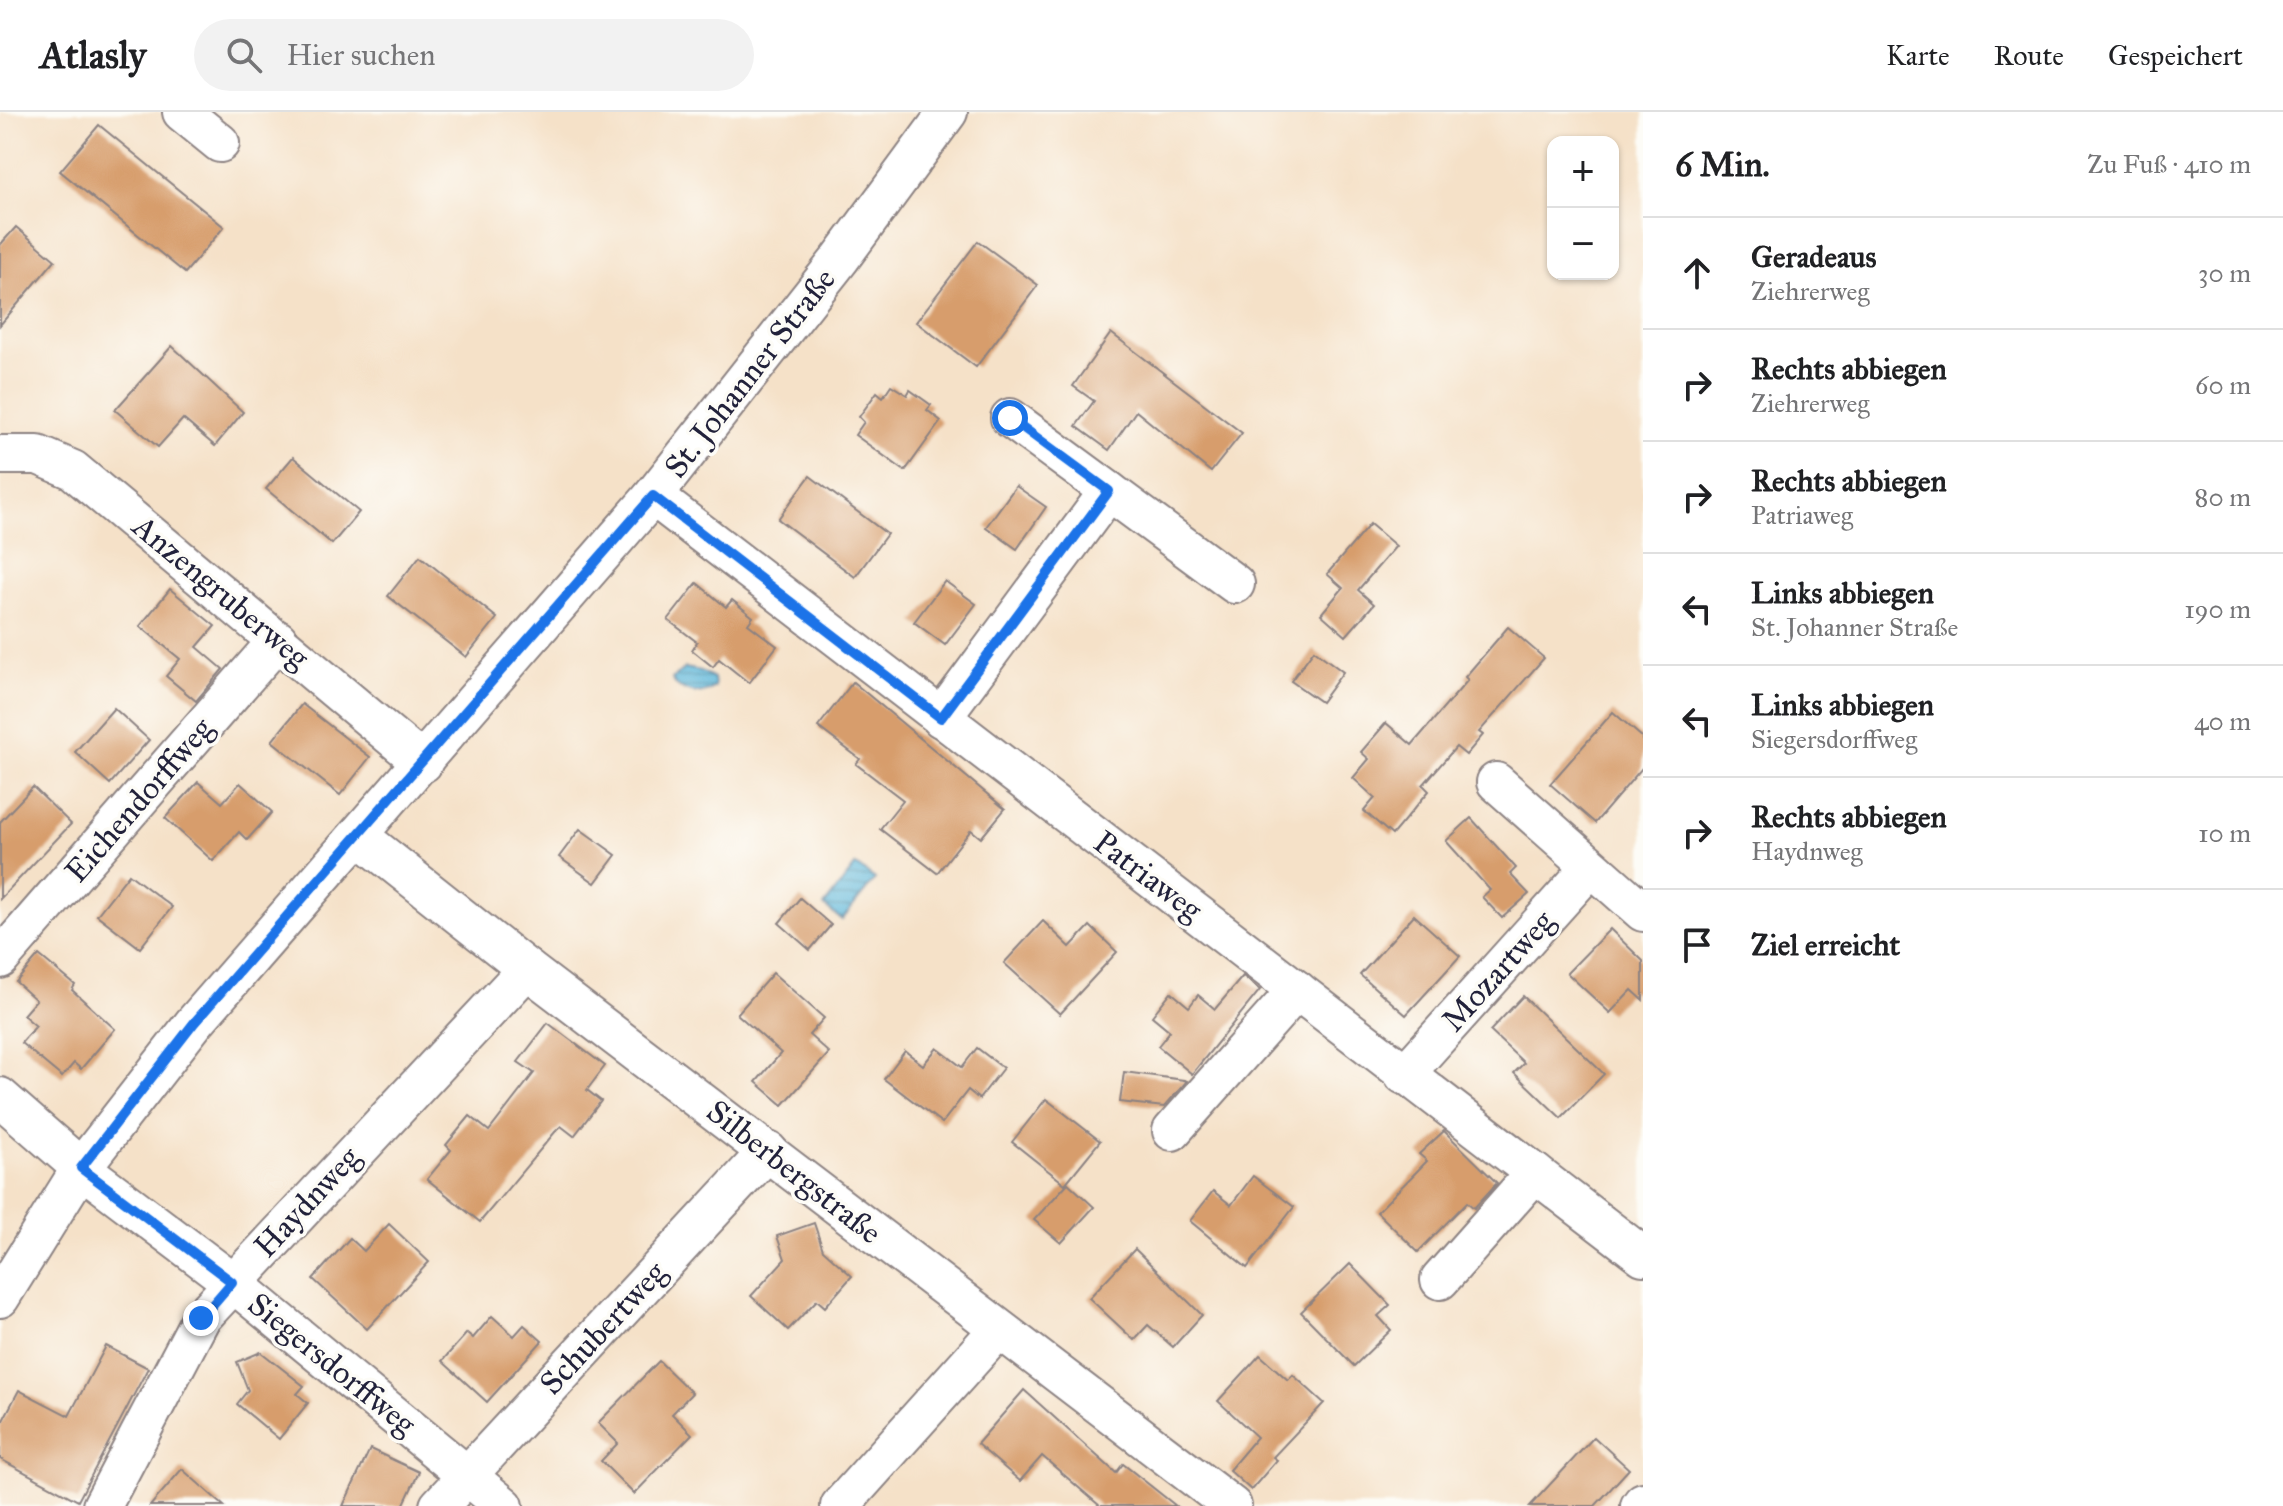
<!DOCTYPE html>
<html lang="de">
<head>
<meta charset="utf-8">
<style>
  body { margin:0; font-family:"IM FELL Great Primer",serif; background:#f2f2f2; color:#202124 }
  .controls { position:absolute; right:24px; top:24px; display:grid; overflow:hidden; border-radius:16px; box-shadow:0 2px 6px #0004 }
  .controls button { width:72px; height:72px; display:grid; place-items:center; padding:0; border:0; border-bottom:2px solid #e0e0e0; background:#fff; color:#202124; font:40px sans-serif }
  .stop { position:absolute; width:24px; height:24px; margin:-18px; border:6px solid #1a73e8; border-radius:50%; background:#fff }
  .stop.end { background:#1a73e8; border-color:#fff; box-shadow:0 2px 8px #0008 }
  .list { margin:0; padding:0; list-style:none }
  h2 { display:flex; justify-content:space-between; align-items:center; height:104px; margin:0; padding:0 32px; font-size:34px }
  h2 small { font-size:26px; font-weight:400; color:#757577 }
  .list li { display:grid; grid-template-columns:52px 1fr auto; gap:24px; align-items:center; box-sizing:border-box; height:112px; padding:0 32px; border-top:2px solid #e0e0e0 }
  .list b { display:block; font-size:30px; white-space:nowrap }
  .list p { margin:0; font-size:26px; white-space:nowrap; color:#757577 }
  .list em { font-size:26px; font-style:normal; color:#757577 }
  .icon { flex:none; width:44px; height:44px; fill:none; stroke:currentColor; stroke-width:2; stroke-linecap:round; stroke-linejoin:round }
  .map { position:relative; flex:none; width:1643px; height:1394px; overflow:hidden }
  header { display:flex; align-items:center; gap:48px; box-sizing:border-box; height:112px; padding:0 40px; background:#fff; border-bottom:2px solid #e0e0e0 }
  header strong { font-size:38px }
  nav { display:flex; gap:44px; margin-inline-start:auto; font-size:28px }
  .search { width:560px; height:72px; background:#f2f2f2; display:flex; align-items:center; gap:20px; box-sizing:border-box; padding:0 28px; border-radius:44px; color:#757577; font-size:30px }
  main { display:flex }
  aside { flex:1; background:#fff }
  .map>svg:first-child { display:block }
  .water { fill:url(#water-rules); stroke:#3e6c8a; stroke-width:2 }
  .building { fill:#d79d6c }
  .lines { fill:none; stroke-linecap:round; stroke-linejoin:round }
  .minor-casing { stroke:#8c8282; stroke-width:42 }
  .minor { stroke:#fff; stroke-width:38 }
  .route { stroke:#1a73e8; stroke-width:10 }
  .labels { text-anchor:middle; dominant-baseline:central; stroke-width:7; stroke-linejoin:round; paint-order:stroke }
  .street-label { font-size:32px; fill:#22223b; stroke:#fdfcf7 }
</style>
</head>
<body>
<header>
<strong>Atlasly</strong>
<div class="search"><svg class="icon" aria-label="search" viewBox="0 0 24 24"><circle cx="10" cy="10" r="6"/><path d="M15 15l6 6"/></svg>Hier suchen</div>
<nav><a>Karte</a><a>Route</a><a>Gespeichert</a></nav>
</header>
<main>
<div class="map">
<svg width="1643" height="1394" viewBox="0 0 1643 1394">
  <defs>
    <pattern id="water-rules" width="6" height="5" patternUnits="userSpaceOnUse" patternTransform="scale(2)"><rect width="6" height="5" fill="#5bb6d9"/><path d="M0 2.5h6" fill="none" stroke="#4b94b1"/></pattern>
  </defs>
  <rect width="100%" height="100%" fill="#fdfcf7"/>
  <filter id="ink" filterUnits="userSpaceOnUse"><feTurbulence type="fractalNoise" baseFrequency=".0125" numOctaves="2"/><feDisplacementMap in="SourceGraphic" scale="16" xChannelSelector="R" yChannelSelector="G"/><feConvolveMatrix kernelMatrix="1 2 1 2 8 2 1 2 1" color-interpolation-filters="sRGB"/></filter>
  <filter id="wash" filterUnits="userSpaceOnUse"><feTurbulence type="fractalNoise" baseFrequency=".006" numOctaves="4" result="noise"/><feDisplacementMap in="SourceGraphic" scale="32" xChannelSelector="R" yChannelSelector="G"/><feGaussianBlur stdDeviation="1.8" result="paint"/><feColorMatrix in="noise" values="0 0 0 0 0 0 0 0 0 0 0 0 0 0 0 0 0 1.4 0 .05"/><feComposite in="paint" operator="in"/></filter>
  <g filter="url(#wash)">
    <rect width="100%" height="100%" fill="#f5e1c8"/>
    <g class="water">
      <path d="M685,556L701,559L714,566L715,575C702,585 679,581 672,567Z"/>
      <polygon points="856,753 875,767 842,808 824,794"/>
    </g>
    <g id="blocks">
      <g class="building">
        <polygon points="99,13 224,115 185,161 60,59"/>
        <polygon points="16,115 55,148 0,213 0,133"/>
        <polygon points="978,129 1038,173 976,255 916,210"/>
        <polygon points="1111,221 1242,321 1211,360 1136,299 1109,338 1076,314 1094,289 1073,274"/>
        <polygon points="172,234 243,300 215,334 183,307 158,335 115,298"/>
        <polygon points="891,273 907,283 910,278 931,293 927,298 941,309 905,359 855,323 864,310 859,305 877,280 883,285"/>
        <polygon points="293,345 359,400 332,432 266,377"/>
        <polygon points="810,364 887,422 855,465 778,407"/>
        <polygon points="1016,374 1046,395 1017,437 986,415"/>
        <polygon points="1370,412 1396,434 1358,478 1374,492 1346,524 1321,502 1343,476 1327,462"/>
        <polygon points="420,444 497,506 466,545 388,484"/>
        <polygon points="945,469 976,492 945,533 914,510"/>
        <polygon points="697,471 726,495 732,488 753,505 748,512 777,534 749,571 719,547 713,555 692,538 697,530 668,508"/>
        <polygon points="170,477 215,514 197,535 223,557 196,589 166,564 180,547 140,514"/>
        <polygon points="1508,515 1544,546 1479,620 1483,623 1466,643 1456,635 1423,673 1429,679 1392,723 1364,699 1375,686 1353,666 1369,647 1361,640 1386,611 1412,633 1468,568 1465,565"/>
        <polygon points="1314,538 1343,560 1321,590 1291,569"/>
        <polygon points="853,570 1005,697 981,726 971,718 937,761 880,717 903,688 856,652 860,647 818,615"/>
        <polygon points="302,592 370,645 340,683 272,629"/>
        <polygon points="114,596 149,628 110,672 75,640"/>
        <polygon points="1613,600 1643,626 1643,655 1595,711 1550,672"/>
        <polygon points="198,670 222,691 240,671 272,700 247,728 239,720 213,749 165,706"/>
        <polygon points="33,675 71,712 0,787 0,710"/>
        <polygon points="1471,706 1516,756 1510,762 1529,782 1502,806 1482,785 1490,778 1446,729"/>
        <polygon points="580,717 616,743 595,771 559,745"/>
        <polygon points="129,762 172,795 140,836 97,803"/>
        <polygon points="800,786 831,813 810,838 779,811"/>
        <polygon points="1414,803 1460,844 1406,903 1360,863"/>
        <polygon points="1043,809 1070,835 1090,814 1117,840 1060,902 1004,851"/>
        <polygon points="1610,817 1643,849 1643,888 1632,878 1610,901 1567,861"/>
        <polygon points="39,843 75,873 72,878 115,917 81,957 74,951 62,965 21,931 36,914 23,903 36,888 16,870"/>
        <polygon points="773,861 824,906 809,923 829,941 783,993 756,970 781,941 737,902"/>
        <polygon points="1243,864 1260,878 1192,962 1158,934 1170,919 1152,904 1171,880 1189,895 1198,883 1215,897"/>
        <polygon points="1523,884 1604,962 1561,1006 1514,961 1524,951 1490,919"/>
        <polygon points="548,911 605,954 587,978 601,989 574,1024 561,1014 555,1020 480,1110 427,1067 451,1038 446,1033 470,1004 489,1019 534,961 518,950"/>
        <polygon points="937,936 962,955 977,936 1003,956 979,987 968,978 942,1011 884,967 905,939 923,953"/>
        <polygon points="1124,960 1184,968 1187,969 1164,995 1120,990"/>
        <polygon points="1046,987 1100,1029 1065,1072 1012,1030"/>
        <polygon points="1444,1019 1497,1071 1474,1096 1467,1090 1418,1140 1377,1100 1427,1049 1419,1042"/>
        <polygon points="1253,1064 1294,1095 1247,1156 1190,1109 1213,1079 1231,1093"/>
        <polygon points="1068,1071 1094,1095 1061,1131 1034,1108"/>
        <polygon points="814,1111 823,1138 852,1164 825,1195 817,1188 788,1218 751,1184 785,1147 777,1124"/>
        <polygon points="389,1112 429,1150 367,1217 313,1167 350,1126 364,1139"/>
        <polygon points="1135,1137 1202,1203 1173,1235 1148,1213 1134,1228 1089,1186"/>
        <polygon points="1350,1152 1390,1193 1378,1204 1391,1218 1354,1254 1301,1200"/>
        <polygon points="492,1204 514,1224 524,1213 542,1229 487,1290 442,1249 467,1221 473,1226"/>
        <polygon points="106,1234 148,1256 78,1389 0,1347 0,1314 19,1278 69,1304"/>
        <polygon points="261,1240 304,1274 297,1282 308,1291 279,1327 237,1292 248,1278 237,1250"/>
        <polygon points="1260,1243 1288,1268 1293,1263 1324,1291 1273,1345 1277,1348 1251,1378 1229,1358 1257,1325 1218,1289"/>
        <polygon points="659,1249 692,1281 672,1302 692,1322 634,1382 601,1349 618,1331 598,1311"/>
        <polygon points="1024,1278 1116,1361 1123,1352 1176,1394 1100,1394 1042,1344 1020,1369 977,1332"/>
        <polygon points="1594,1325 1629,1357 1595,1394 1530,1394"/>
        <polygon points="370,1337 419,1360 403,1394 343,1394"/>
        <polygon points="182,1357 224,1394 150,1394"/>
      </g>
    </g>
  </g>
  <g filter="url(#ink)">
    <use href="#blocks" fill-opacity="0" stroke="#8c8282" stroke-width="2"/>
    <g class="lines">
      <g class="minor-casing">
        <g id="minor">
          <polyline points="182,0 220,31"/>
          <polyline points="1010,306 1235,472"/>
          <polyline points="0,343 38,343 73,358 423,651"/>
          <polyline points="653,384 1643,1144"/>
          <polyline points="941,606 1109,379"/>
          <polyline points="1496,670 1643,800"/>
          <polyline points="359,724 527,857 1232,1394"/>
          <polyline points="0,847 278,528"/>
          <polyline points="1404,963 1591,755"/>
          <polyline points="0,985 81,1056 232,1170 504,1394"/>
          <polyline points="1172,1019 1297,878"/>
          <polyline points="1440,1168 1535,1061"/>
          <polyline points="0,1186 81,1056 194,911 653,384 840,147 948,0"/>
          <polyline points="102,1394 201,1206 527,857"/>
          <polyline points="439,1394 768,1039"/>
          <polyline points="840,1394 998,1218"/>
          <polyline points="1640,1394 1643,1390"/>
        </g>
      </g>
      <use href="#minor" class="minor"/>
    </g>
  </g>
  <g class="lines" filter="url(#ink)">
    <polyline class="route" points="201,1206 232,1170 81,1056 194,911 653,384 941,606 1109,379 1010,306"/>
  </g>
  <g class="labels">
    <g class="street-label">
      <text transform="translate(750 261) rotate(-52)">St. Johanner Straße</text>
      <text transform="translate(221 480) rotate(40)">Anzengruberweg</text>
      <text transform="translate(139 688) rotate(-49)">Eichendorffweg</text>
      <text transform="translate(1148 764) rotate(37)">Patriaweg</text>
      <text transform="translate(1498 859) rotate(-48)">Mozartweg</text>
      <text transform="translate(794 1060) rotate(38)">Silberbergstraße</text>
      <text transform="translate(307 1090) rotate(-47)">Haydnweg</text>
      <text transform="translate(603 1216) rotate(-47)">Schubertweg</text>
      <text transform="translate(332 1252) rotate(39)">Siegersdorffweg</text>
    </g>
  </g>
</svg>
<div class="controls">
<button>+</button>
<button>−</button>
</div>
<div class="stop" style="left:1010px;top:306px"></div>
<div class="stop end" style="left:201px;top:1206px"></div>
</div>
<aside>
<h2>6 Min.<small>Zu Fuß · 410 m</small></h2>
<ul class="list">
<li><svg class="icon" aria-label="ahead" viewBox="0 0 24 24"><path d="M12 20V5M6 11l6-6 6 6"/></svg><div><b>Geradeaus</b><p>Ziehrerweg</p></div><em>30 m</em></li>
<li><svg class="icon" aria-label="right" viewBox="0 0 24 24"><path d="M7 20v-9h11M14 6l5 5-5 5"/></svg><div><b>Rechts abbiegen</b><p>Ziehrerweg</p></div><em>60 m</em></li>
<li><svg class="icon" aria-label="right" viewBox="0 0 24 24"><path d="M7 20v-9h11M14 6l5 5-5 5"/></svg><div><b>Rechts abbiegen</b><p>Patriaweg</p></div><em>80 m</em></li>
<li><svg class="icon" aria-label="left" viewBox="0 0 24 24"><path d="M17 20v-9H6M10 6l-5 5 5 5"/></svg><div><b>Links abbiegen</b><p>St. Johanner Straße</p></div><em>190 m</em></li>
<li><svg class="icon" aria-label="left" viewBox="0 0 24 24"><path d="M17 20v-9H6M10 6l-5 5 5 5"/></svg><div><b>Links abbiegen</b><p>Siegersdorffweg</p></div><em>40 m</em></li>
<li><svg class="icon" aria-label="right" viewBox="0 0 24 24"><path d="M7 20v-9h11M14 6l5 5-5 5"/></svg><div><b>Rechts abbiegen</b><p>Haydnweg</p></div><em>10 m</em></li>
<li><svg class="icon" aria-label="arrive" viewBox="0 0 24 24"><path d="M6 21V4h12l-3 4 3 4H6"/></svg><div><b>Ziel erreicht</b></div></li>
</ul>
</aside>
</main>
</body>
</html>
